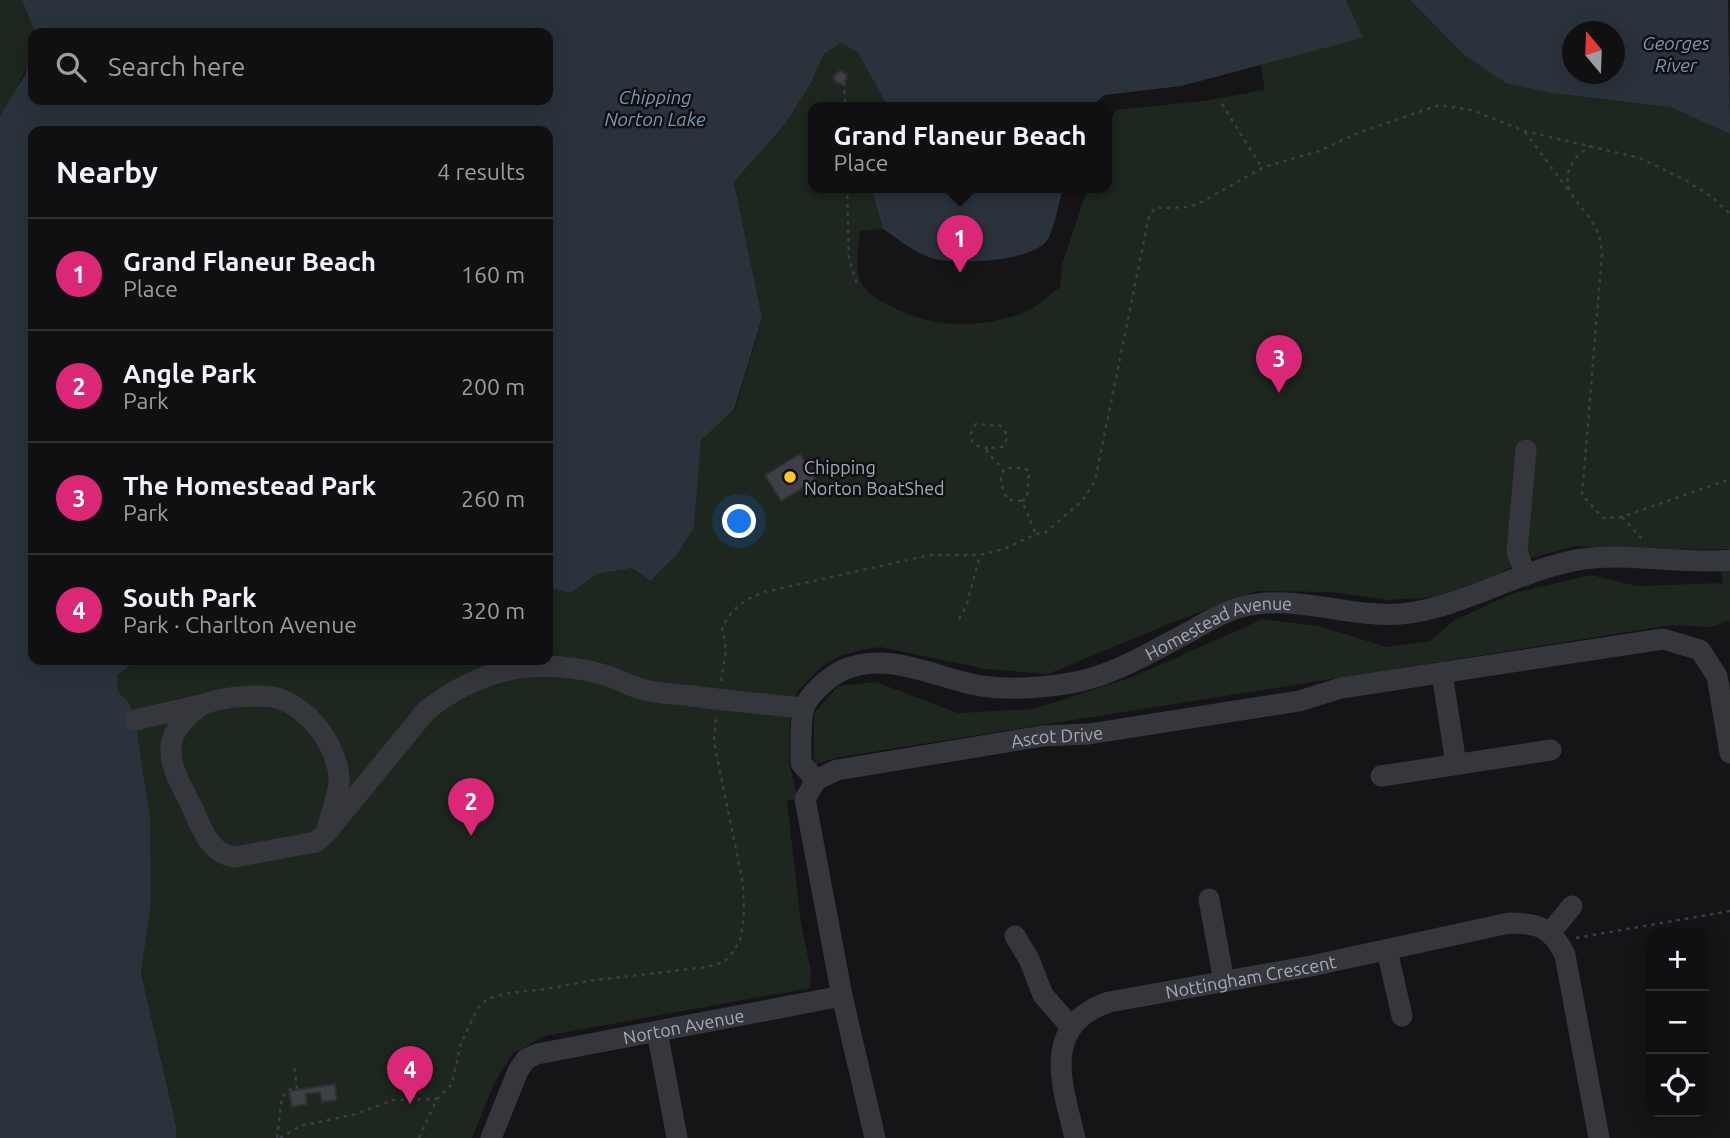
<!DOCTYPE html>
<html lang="en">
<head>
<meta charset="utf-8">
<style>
  body { margin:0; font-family:Ubuntu,sans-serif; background:#19191b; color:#f1f3f6 }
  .controls { position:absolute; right:21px; bottom:21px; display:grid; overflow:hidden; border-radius:14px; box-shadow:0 4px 18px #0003 }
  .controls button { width:63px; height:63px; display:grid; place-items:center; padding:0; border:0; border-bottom:2px solid #303032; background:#101012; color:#f1f3f6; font:35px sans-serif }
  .compass { position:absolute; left:1562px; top:21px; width:63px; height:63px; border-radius:50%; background:#101012; box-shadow:0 4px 18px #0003; rotate:341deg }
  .you { position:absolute; left:740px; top:522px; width:24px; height:24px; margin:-18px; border:5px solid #fff; border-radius:50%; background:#1a73e8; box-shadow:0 0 0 10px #1a73e833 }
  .badge { display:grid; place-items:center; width:46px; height:46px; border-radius:50%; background:#db2777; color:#fff; font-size:23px; font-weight:700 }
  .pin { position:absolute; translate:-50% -58px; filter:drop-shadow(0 2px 4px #0008) }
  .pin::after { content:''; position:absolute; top:37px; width:24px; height:21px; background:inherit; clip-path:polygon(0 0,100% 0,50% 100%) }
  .popup { position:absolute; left:808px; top:102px; width:304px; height:91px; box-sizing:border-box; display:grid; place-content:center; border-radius:14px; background:#101012; filter:drop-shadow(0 2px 5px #0005); font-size:23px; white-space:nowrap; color:#9c9d9f }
  .popup b { font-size:26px; color:#f1f3f6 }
  .popup::after { content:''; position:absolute; left:50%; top:100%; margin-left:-14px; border:14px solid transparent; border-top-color:#101012 }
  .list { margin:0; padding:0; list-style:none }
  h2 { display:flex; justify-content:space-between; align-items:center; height:91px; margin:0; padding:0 28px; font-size:30px }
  h2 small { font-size:23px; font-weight:400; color:#9c9d9f }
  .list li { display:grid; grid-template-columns:46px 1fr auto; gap:21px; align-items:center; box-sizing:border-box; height:112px; padding:0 28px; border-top:2px solid #303032 }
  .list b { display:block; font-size:26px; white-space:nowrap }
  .list p { margin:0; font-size:23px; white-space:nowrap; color:#9c9d9f }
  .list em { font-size:23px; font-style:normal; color:#9c9d9f }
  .icon { flex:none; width:38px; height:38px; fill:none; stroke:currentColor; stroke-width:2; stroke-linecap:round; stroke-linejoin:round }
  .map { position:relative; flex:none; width:1730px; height:1138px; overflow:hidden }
  .search { position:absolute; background:#101012; box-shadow:0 4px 18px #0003; left:28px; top:28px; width:525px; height:77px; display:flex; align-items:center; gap:18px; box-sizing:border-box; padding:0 24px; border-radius:14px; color:#9c9d9f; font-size:26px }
  .panel { position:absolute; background:#101012; box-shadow:0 4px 18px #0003; left:28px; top:126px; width:525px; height:539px; border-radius:14px }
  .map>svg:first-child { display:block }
  .green { fill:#1d261f }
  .water { fill:#2a333c; fill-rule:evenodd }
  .building { fill:#3f4045; stroke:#2f2f34; stroke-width:2 }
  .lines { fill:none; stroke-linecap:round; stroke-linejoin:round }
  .path { stroke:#3c3e44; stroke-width:2.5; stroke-dasharray:3.5 5; stroke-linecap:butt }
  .minor { stroke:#36373d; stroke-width:21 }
  .poi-dot { fill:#ffc526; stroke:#101013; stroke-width:2.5 }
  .labels { text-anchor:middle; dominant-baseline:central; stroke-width:5; stroke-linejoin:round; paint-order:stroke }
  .poi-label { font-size:18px; fill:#a6abb9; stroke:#101013; text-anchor:start }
  .street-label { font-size:18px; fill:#a6abb9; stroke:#101013 }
  .water-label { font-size:19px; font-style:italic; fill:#7a96b6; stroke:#101013 }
</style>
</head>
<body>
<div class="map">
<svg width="1730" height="1138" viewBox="0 0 1730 1138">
  <rect width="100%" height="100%" fill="#151518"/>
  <g class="green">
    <path d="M0,0H22L35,33H33C33,66 17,88 0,115Z"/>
    <path d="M1346,0H1410L1463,54L1551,93L1670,107L1730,134V549L1630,550L1576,546L1531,558L1493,576L1438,597L1388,600L1332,592L1257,591L1176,621L1048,674L986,669L880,647L861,650L840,656L822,666L798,691L790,720L789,763L798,799L787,800L801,924L811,971L810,988L545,1036L512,1054L494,1084L472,1138H176V1125L141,973L151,904L118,692L117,675L132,664L148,660H548V588L571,593L597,574L632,568L650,581L676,556L694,528L701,439L735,410L762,319L734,182L786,123L811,83L824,54L841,43L858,53L888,107H813V187H874L873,194L883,229L860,231C859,245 854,267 860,280C866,295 884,303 898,310C939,328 982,329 1025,312C1037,307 1049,295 1060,287L1062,265L1088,187H1107V132L1115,110L1203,101L1265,90L1261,65L1362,38Z"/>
    <polygon points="1730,567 1730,623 1729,620 1712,627 1672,625 840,757 816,764 814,759 814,713 838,686 876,682 958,713 1034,709 1135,676 1263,619 1319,626 1386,647 1430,641 1453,621 1514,593 1591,575 1637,586 1723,583 1721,569"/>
  </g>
  <g class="water">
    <polygon points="22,0 1346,0 1363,38 1181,86 1104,95 1091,107 888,107 858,53 841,43 824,54 811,83 786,123 734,182 762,318 734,410 701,440 694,528 676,556 650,581 632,568 597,574 571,593 548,588 548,131 33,131 33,660 148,660 132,664 117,675 118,692 129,703 135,720 150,817 151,904 141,973 176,1125 176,1138 0,1138 0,115 25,75 33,44 33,100 548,100 548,33 35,33"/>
    <path d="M1410,0H1728L1730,134L1670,107L1551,93L1506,83L1463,54ZM1572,32H1614V74H1572Z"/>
    <path d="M874,187H1063C1059,202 1055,226 1048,239C1035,262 952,266 929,257C913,252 897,238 883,229L873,194Z"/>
  </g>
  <g class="building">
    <polygon points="840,71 846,74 847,79 842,84 835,82 834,76"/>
    <polygon points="800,454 816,480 781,501 765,475"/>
    <polygon points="335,1084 337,1100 322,1102 320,1092 306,1094 307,1104 292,1107 289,1091"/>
  </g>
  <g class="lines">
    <g class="path">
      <polyline points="844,82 845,107"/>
      <polyline points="1222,104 1262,168"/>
      <polyline points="1525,132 1569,191"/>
      <path d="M1592,146C1574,153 1560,176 1572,195C1580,207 1588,214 1595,227C1600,236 1601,244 1602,254L1582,495L1603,518L1622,517L1730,479"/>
      <polyline points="847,187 849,260 857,284"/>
      <path d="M988,448L976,446L972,441L971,433L976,424L1001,426C1008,433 1008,439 1003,447L988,448L987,452L1003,469"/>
      <path d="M1022,501L1027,498L1029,471L1024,468H1005C997,478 1003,490 1008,500L1022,501L1036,534"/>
      <polyline points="1622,517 1643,540"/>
      <polyline points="959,619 966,607 980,555"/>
      <path d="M721,681L726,650L722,627C734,607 742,601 764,592L930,555H980L1004,549L1036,534L1045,533L1082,501L1095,481L1149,216L1155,208L1188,207L1198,204L1264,167L1319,151L1358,133L1439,105L1472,110L1524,131L1640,158L1687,181L1712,197L1730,214"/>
      <polyline points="1576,938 1730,911"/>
      <polyline points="277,1138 282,1097 289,1090 297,1089 294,1065"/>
      <polyline points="280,1138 300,1126 356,1114 394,1100 437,1099"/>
      <polyline points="419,1138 437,1099 452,1084 461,1043 478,1008 487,999 508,993 547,989 589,981 706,967 724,962 733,952 740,941 744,917 743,884 714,742 716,716"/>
    </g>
    <g class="minor">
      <polyline points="1526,575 1517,552 1526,450"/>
      <polyline points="1442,673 1456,764"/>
      <polyline points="135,720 201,705"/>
      <polyline points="1381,776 1551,750"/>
      <path id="s1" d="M816,780L801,763C801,746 800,727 803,711C806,696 830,676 843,670C889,650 935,678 981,686C1009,690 1038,688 1065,684C1110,678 1151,652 1191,631C1206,622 1222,613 1238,608C1292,592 1346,618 1401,614C1460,609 1522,568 1583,559C1631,552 1681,565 1730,560"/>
      <path d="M326,833C329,818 341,790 339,776C335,743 310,710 280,699C265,693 215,697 201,706C188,714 172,730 171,747C170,769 183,788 192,807C202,828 208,853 234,857L316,842L326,833L426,711C480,668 537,656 605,675C618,679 631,687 645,690C660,694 677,694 692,696C729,701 766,704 803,708"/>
      <polyline points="1209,899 1224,982"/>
      <polyline points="1550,933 1572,906"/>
      <polyline points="1015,936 1029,959 1043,995 1071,1027"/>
      <polyline points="1387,950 1402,1016"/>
      <polyline points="657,1031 677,1138"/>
      <path id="s2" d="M491,1138L518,1071L526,1059L537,1054L842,996"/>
      <path id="s3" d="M875,1138L842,996L805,799L816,780L837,770L1043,736L1089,734L1299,701L1341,688L1663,639L1700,650L1717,676L1730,753"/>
      <path id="s4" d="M1075,1138C1062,1084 1040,1026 1109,1002L1311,966L1509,923C1539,923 1552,928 1565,955L1599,1138"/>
    </g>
  </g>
  <circle class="poi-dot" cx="790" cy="477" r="7"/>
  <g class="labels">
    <g class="poi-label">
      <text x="804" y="467">Chipping<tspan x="804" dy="21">Norton BoatShed</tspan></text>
    </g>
    <g class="street-label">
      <text stroke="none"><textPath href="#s1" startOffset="525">Homestead Avenue</textPath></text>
      <text stroke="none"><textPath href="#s3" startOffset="614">Ascot Drive</textPath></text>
      <text stroke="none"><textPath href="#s4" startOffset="304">Nottingham Crescent</textPath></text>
      <text stroke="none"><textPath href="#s2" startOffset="248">Norton Avenue</textPath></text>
    </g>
    <g class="water-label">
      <text x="1676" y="43">Georges<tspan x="1676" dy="22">River</tspan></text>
      <text x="655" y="97">Chipping<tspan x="655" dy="22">Norton Lake</tspan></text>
    </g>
  </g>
</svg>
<div class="controls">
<button>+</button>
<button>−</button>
<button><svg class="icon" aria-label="locate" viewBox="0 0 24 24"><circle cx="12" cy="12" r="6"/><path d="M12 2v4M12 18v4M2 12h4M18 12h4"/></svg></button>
</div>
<svg class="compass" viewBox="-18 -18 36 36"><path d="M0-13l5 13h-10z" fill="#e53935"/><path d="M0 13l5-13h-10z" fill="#9c9d9f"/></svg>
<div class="you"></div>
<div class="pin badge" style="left:960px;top:273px">1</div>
<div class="popup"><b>Grand Flaneur Beach</b>Place</div>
<div class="pin badge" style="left:471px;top:836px">2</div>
<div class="pin badge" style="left:1279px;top:393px">3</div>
<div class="pin badge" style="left:410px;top:1104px">4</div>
<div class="search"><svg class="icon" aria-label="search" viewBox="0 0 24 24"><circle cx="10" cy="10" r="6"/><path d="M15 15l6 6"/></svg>Search here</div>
<section class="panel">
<h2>Nearby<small>4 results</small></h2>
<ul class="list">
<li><span class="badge">1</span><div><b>Grand Flaneur Beach</b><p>Place</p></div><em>160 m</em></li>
<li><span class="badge">2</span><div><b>Angle Park</b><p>Park</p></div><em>200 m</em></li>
<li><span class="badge">3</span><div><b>The Homestead Park</b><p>Park</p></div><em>260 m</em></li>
<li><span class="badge">4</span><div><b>South Park</b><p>Park · Charlton Avenue</p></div><em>320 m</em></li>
</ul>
</section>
</div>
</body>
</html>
